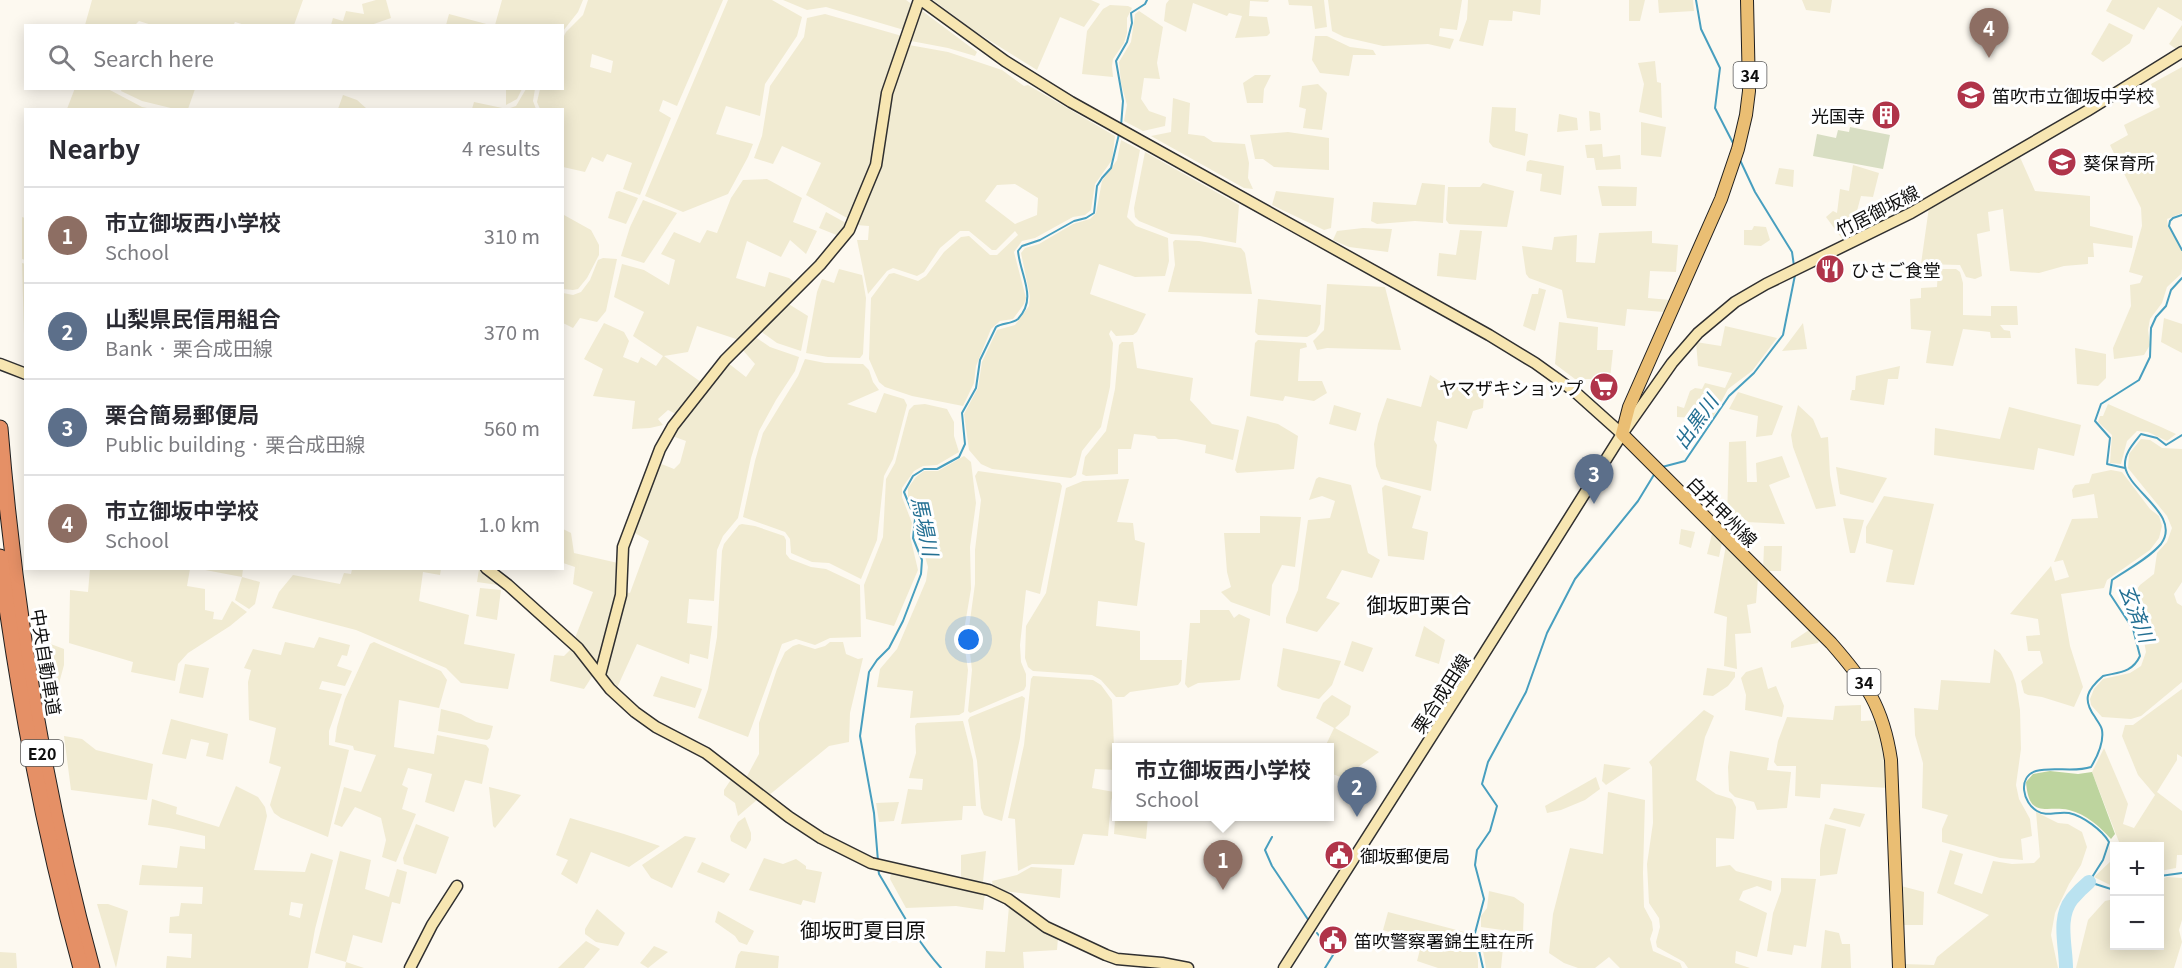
<!DOCTYPE html>
<html lang="en">
<head>
<meta charset="utf-8">
<style>
  body { margin:0; font-family:Georgia,"Noto Sans JP",serif; background:#f2f2f3; color:#2b2b33 }
  .controls { position:absolute; right:18px; bottom:18px; display:grid; overflow:hidden; border-radius:0px; box-shadow:0 3px 15px #0003 }
  .controls button { width:54px; height:54px; display:grid; place-items:center; padding:0; border:0; border-bottom:2px solid #e1e1e2; background:#fff; color:#2b2b33; font:30px sans-serif }
  .you { position:absolute; left:969px; top:640px; width:21px; height:21px; margin:-15px; border:4px solid #fff; border-radius:50%; background:#1a73e8; box-shadow:0 0 0 9px #1a73e833 }
  .badge { display:grid; place-items:center; width:39px; height:39px; border-radius:50%; background:#ea580c; color:#fff; font-size:20px; font-weight:700 }
  .pin { position:absolute; translate:-50% -50px; filter:drop-shadow(0 2px 3px #0008) }
  .pin::after { content:''; position:absolute; top:32px; width:21px; height:18px; background:inherit; clip-path:polygon(0 0,100% 0,50% 100%) }
  .popup { position:absolute; left:1112px; top:743px; width:222px; height:78px; box-sizing:border-box; display:grid; place-content:center; border-radius:0px; background:#fff; filter:drop-shadow(0 2px 4px #0005); font-size:20px; white-space:nowrap; color:#7c7c81 }
  .popup b { font-size:22px; color:#2b2b33 }
  .popup::after { content:''; position:absolute; left:50%; top:100%; margin-left:-12px; border:12px solid transparent; border-top-color:#fff }
  .list { margin:0; padding:0; list-style:none }
  h2 { display:flex; justify-content:space-between; align-items:center; height:78px; margin:0; padding:0 24px; font-size:26px }
  h2 small { font-size:20px; font-weight:400; color:#7c7c81 }
  .list li { display:grid; grid-template-columns:39px 1fr auto; gap:18px; align-items:center; box-sizing:border-box; height:96px; padding:0 24px; border-top:2px solid #e1e1e2 }
  .list b { display:block; font-size:22px; white-space:nowrap }
  .list p { margin:0; font-size:20px; white-space:nowrap; color:#7c7c81 }
  .list em { font-size:20px; font-style:normal; color:#7c7c81 }
  .icon { flex:none; width:33px; height:33px; fill:none; stroke:currentColor; stroke-width:2; stroke-linecap:round; stroke-linejoin:round }
  .map { position:relative; flex:none; width:2182px; height:968px; overflow:hidden }
  .search { position:absolute; background:#fff; box-shadow:0 3px 15px #0003; left:24px; top:24px; width:540px; height:66px; display:flex; align-items:center; gap:15px; box-sizing:border-box; padding:0 21px; border-radius:0px; color:#7c7c81; font-size:22px }
  .panel { position:absolute; background:#fff; box-shadow:0 3px 15px #0003; left:24px; top:108px; width:540px; height:462px; border-radius:0px }
  .map>svg:first-child { display:block }
  .farmland { fill:#f1ebd2; fill-rule:evenodd }
  .forest { fill:#bdd49e }
  .cemetery { fill:#d8dec3 }
  .lines { fill:none; stroke-linecap:round; stroke-linejoin:round }
  .stream { stroke:#489fbf; stroke-width:2 }
  .river { stroke:#bae2f0; stroke-width:14 }
  .secondary-casing { stroke:#303030; stroke-width:13 }
  .primary-casing { stroke:#1f1f1f; stroke-width:14 }
  .highway-casing { stroke:#1f1f1f; stroke-width:17 }
  .secondary { stroke:#f7e6b2; stroke-width:10 }
  .primary { stroke:#eabe73; stroke-width:12 }
  .highway { stroke:#e59066; stroke-width:15 }
  .labels { text-anchor:middle; dominant-baseline:central; stroke-width:6; stroke-linejoin:round; paint-order:stroke }
  .shield { fill:#fff; stroke:#565656; stroke-width:1.5 }
  .shield-label { font-size:16px; font-weight:bold; fill:#0e0e0e }
  .poi-label { font-size:18px; fill:#0e0e0e; stroke:#fff; text-anchor:start }
  .street-label { font-size:18px; fill:#0e0e0e; stroke:#fff }
  .water-label { font-size:20px; font-style:italic; fill:#247093; stroke:#fff }
  .quarter-label { font-size:21px; fill:#0e0e0e; stroke:#fff }
</style>
</head>
<body>
<div class="map">
<svg width="2182" height="968" viewBox="0 0 2182 968">
  <rect width="100%" height="100%" fill="#fdf9f0"/>
  <g class="farmland">
    <polygon points="92,0 303,0 294,25 248,26 235,22 233,26 155,26 139,21 135,25 85,25"/>
    <polygon points="376,0 386,0 391,18 371,25 331,25 333,18 343,21 346,11 364,14 362,4"/>
    <polygon points="502,0 583,0 578,12 563,31 562,26 495,25"/>
    <path d="M588,0H723L677,106L663,100L659,111L671,118L640,195L623,189L632,163L607,154L603,162L592,157L585,172L563,167L562,110L540,109L537,102L540,89L562,88L563,38L566,32L583,15ZM592,54L613,61L611,73L590,67Z"/>
    <polygon points="728,0 772,0 802,17 797,36 765,84 760,116 726,106 716,134 753,144 748,157 728,194 683,212 645,196"/>
    <polygon points="783,0 906,0 913,5 904,30 826,7 807,10"/>
    <polygon points="933,0 1091,0 1100,4 1084,27 1060,17 1037,70 973,30"/>
    <polygon points="1169,0 1269,0 1268,2 1250,1 1249,16 1267,17 1270,33 1267,36 1235,38 1242,16 1229,13 1227,16 1193,3 1186,32 1164,21 1166,4"/>
    <polygon points="1288,0 1324,0 1327,27 1315,29 1312,6 1289,5"/>
    <polygon points="1328,0 1462,0 1457,30 1440,28 1439,36 1454,39 1450,49 1428,44 1383,46 1344,37 1332,31"/>
    <polygon points="1468,0 1541,0 1540,15 1513,11 1512,21 1489,20 1483,46 1459,41 1467,19"/>
    <polygon points="1629,0 1645,0 1640,21 1629,21"/>
    <polygon points="1658,0 1693,0 1694,11 1659,13"/>
    <polygon points="1802,0 1832,0 1830,13 1806,10"/>
    <polygon points="2112,0 2182,0 2182,21 2158,7 2144,30 2106,11"/>
    <polygon points="1110,5 1128,6 1132,8 1127,18 1127,33 1124,43 1113,59 1112,66 1113,77 1082,74 1087,31 1103,9"/>
    <polygon points="921,10 977,52 975,56 948,48 911,41"/>
    <polygon points="1139,11 1163,27 1157,63 1160,79 1144,78 1141,99 1149,111 1166,117 1165,126 1143,131 1124,121 1127,105 1121,83 1119,62 1131,42 1135,14"/>
    <polygon points="449,14 490,25 446,25"/>
    <polygon points="825,14 902,36 873,156 851,217 847,218 806,195 821,163 782,146 773,164 754,158 762,136 770,86 804,37 807,18"/>
    <polygon points="2109,23 2133,35 2130,43 2103,62 2091,54"/>
    <polygon points="2182,25 2182,48 2176,49 2169,44"/>
    <polygon points="1315,36 1327,36 1350,47 1373,50 1376,55 1353,55 1349,76 1320,73 1312,60"/>
    <path d="M909,45L948,52L1002,70L1024,86L1028,85L1115,136L1112,160L1095,184L1091,210L1085,215L1073,217L1035,238L1022,241L1014,252L1026,298L1024,304L1013,319L1000,321L991,329L976,366L974,383L963,406L912,396L885,387L879,382L869,359L871,298L889,274L894,273L918,281L926,276L944,252L961,237L969,236L990,255H997L1018,235L1015,231L996,250H992L969,231H960L940,248L924,272L917,276L893,268L887,271L868,294L857,240H868L869,226L856,225L891,95ZM1015,184L1038,198L1037,215L1015,224L985,201L997,185Z"/>
    <polygon points="1655,61 1657,82 1661,83 1662,118 1639,112 1644,84 1638,63"/>
    <polygon points="2182,67 2182,213 2167,219 2168,227 2182,249 2182,269 2181,274 2167,287 2162,303 2150,319 2148,330 2150,345 2144,355 2114,359 2113,348 2131,306 2130,285 2140,283 2143,276 2129,272 2142,226 2141,208 2110,145 2128,135 2124,125 2160,107 2151,84"/>
    <polygon points="1255,75 1271,75 1264,89 1263,103 1247,103 1243,83"/>
    <polygon points="1318,84 1327,93 1322,130 1303,128 1306,109 1299,107 1302,86"/>
    <polygon points="75,88 108,89 142,107 152,109 67,109"/>
    <polygon points="122,88 195,88 195,89 188,109 179,110 142,101 121,91"/>
    <polygon points="506,89 522,89 517,99 506,105"/>
    <polygon points="526,89 535,89 533,101 536,109 472,109 474,102 507,109 516,106"/>
    <polygon points="343,95 357,100 367,109 338,109"/>
    <polygon points="1173,98 1190,103 1188,134 1204,136 1213,142 1245,144 1249,163 1248,178 1253,189 1244,188 1151,136 1171,132"/>
    <polygon points="1492,107 1516,108 1515,131 1528,134 1525,156 1493,147 1489,142"/>
    <polygon points="1589,111 1600,113 1601,130 1590,131"/>
    <polygon points="1559,114 1577,118 1578,130 1557,132"/>
    <polygon points="1641,122 1666,127 1661,157 1641,155"/>
    <polygon points="1288,132 1329,138 1329,170 1274,167 1263,159 1255,159 1250,135"/>
    <polygon points="1121,140 1140,150 1127,217 1136,226 1168,238 1169,261 1165,276 1135,277 1099,264 1090,294 1146,314 1137,332 1133,335 1116,336 1111,330 1109,334 1113,343 1110,387 1101,427 1082,451 1076,475 1071,478 992,469 981,464 969,450 964,414 978,388 982,362 997,330 1015,325 1029,306 1030,296 1021,253 1025,248 1039,244 1073,224 1090,219 1096,213 1102,181 1117,160"/>
    <polygon points="1602,144 1603,157 1620,155 1621,169 1596,170 1594,158 1587,158 1585,145"/>
    <polygon points="1145,152 1239,205 1236,243 1200,236 1171,234 1139,221 1135,217 1134,208"/>
    <polygon points="2019,155 2035,191 2090,196 2090,226 2133,236 2132,248 2093,243 2094,257 2088,257 2088,264 2064,266 2039,273 2010,271 2003,209 1988,212 1990,231 1977,234 1982,276 1975,279 1966,277 1960,265 1921,264 1929,207"/>
    <polygon points="1530,160 1564,166 1561,195 1540,191 1542,174 1526,171 1527,162"/>
    <polygon points="1853,165 1879,173 1873,197 1861,196 1854,222 1858,232 1843,240 1826,217 1833,211 1837,213 1840,189 1849,191"/>
    <polygon points="1779,168 1794,170 1793,187 1775,184"/>
    <polygon points="767,179 802,198 793,222 817,231 806,254 790,240 781,257 747,241 736,278 765,287 769,272 789,278 795,283 739,340 697,326 688,352 664,356 701,382 676,414 668,410 658,419 663,425 650,428 632,429 635,401 593,396 603,369 584,359 604,323 624,332 629,341 623,357 638,363 641,357 656,366 663,356 633,336 644,312 614,297 622,264 644,270 669,285 675,260 661,254 674,232 700,243 707,230 717,233 731,198 743,180"/>
    <polygon points="1422,183 1445,185 1443,223 1415,221 1377,224 1371,221 1373,202 1416,205"/>
    <polygon points="1483,183 1514,191 1507,227 1449,224 1446,220 1448,187 1480,187"/>
    <polygon points="1598,186 1637,187 1636,206 1602,206"/>
    <polygon points="619,191 638,198 626,224 608,218 616,192"/>
    <polygon points="1276,191 1334,198 1331,228 1324,230 1272,205"/>
    <polygon points="643,200 677,213 644,263 621,256 630,227"/>
    <polygon points="826,212 846,223 839,236 819,228"/>
    <polygon points="564,215 591,230 599,245 599,255 587,278 578,289 573,290 563,289 564,280 562,279 562,219"/>
    <polygon points="22,217 25,218 25,260 22,259"/>
    <polygon points="1754,226 1766,227 1770,240 1761,246 1744,245 1744,230 1752,230"/>
    <polygon points="1363,228 1392,229 1388,252 1349,247 1333,240 1337,231"/>
    <polygon points="1460,230 1482,231 1476,280 1437,276 1439,253 1456,255"/>
    <polygon points="1652,231 1652,243 1678,245 1676,272 1650,271 1648,298 1670,300 1664,312 1627,309 1625,326 1567,318 1562,290 1529,278 1526,274 1522,246 1552,250 1554,237 1577,235 1576,262 1595,263 1599,233"/>
    <polygon points="1175,240 1199,241 1241,248 1245,253 1252,294 1168,292 1175,265 1173,242"/>
    <polygon points="603,258 617,259 606,311 597,322 580,318 573,328 563,323 563,293 573,295 581,292 590,280 598,260"/>
    <polygon points="22,263 26,264 25,371"/>
    <polygon points="839,269 862,275 866,298 863,354 860,358 828,357 806,353 817,292 822,279 834,283"/>
    <polygon points="1938,269 1956,269 1960,272 1963,283 1963,315 1991,316 1991,306 2017,306 2018,325 2000,325 2004,330 2010,331 2011,338 1991,338 1990,332 1963,329 1953,366 1926,363 1931,331 1911,329 1910,299 1921,298 1921,288 1937,287"/>
    <polygon points="1327,284 1385,287 1401,350 1327,348 1317,350 1313,341 1324,330"/>
    <polygon points="1539,288 1546,290 1535,331 1523,326 1532,294 1538,294"/>
    <polygon points="1258,299 1321,305 1320,324 1316,332 1307,337 1258,335 1255,332"/>
    <polygon points="787,303 808,316 801,351 777,343 759,330"/>
    <polygon points="2164,318 2182,324 2182,353 2161,342"/>
    <polygon points="1559,322 1598,327 1597,350 1613,350 1610,379 1575,379 1555,364"/>
    <polygon points="1803,323 1807,349 1782,351"/>
    <polygon points="1725,326 1777,338 1752,371 1728,389 1712,419 1677,417 1677,406 1684,408 1690,391 1695,388 1702,389 1705,383 1725,388 1732,373 1698,366 1696,342 1721,346"/>
    <polygon points="754,336 770,347 799,357 795,371 776,400 759,431 751,458 738,518 723,536 717,550 714,601 689,599 687,623 712,626 708,659 690,654 689,664 637,644 616,690 607,680 605,672 625,592 630,593 649,541 633,532 659,463 674,469 680,463 686,441 672,436 728,363 746,377 755,364 741,348"/>
    <polygon points="1258,340 1306,343 1307,347 1300,349 1298,381 1322,381 1327,393 1314,401 1285,396 1283,401 1250,396 1255,343"/>
    <polygon points="1122,342 1133,342 1137,368 1193,378 1190,400 1212,424 1239,430 1233,460 1205,453 1206,445 1176,439 1158,439 1155,436 1134,434 1131,449 1118,449 1118,474 1086,476 1082,474 1085,457 1106,431 1115,389 1119,345"/>
    <polygon points="2075,348 2106,354 2106,378 2098,386 2077,384"/>
    <polygon points="805,359 825,363 863,364 869,370 873,382 879,390 847,404 876,413 884,393 904,399 907,405 893,459 884,476 877,540 861,579 829,563 812,562 791,553 790,539 785,532 743,517 755,461 763,433 798,376"/>
    <polygon points="1900,366 1898,379 1888,379 1884,405 1850,400 1852,390 1855,390 1856,376"/>
    <polygon points="1430,375 1447,386 1485,384 1483,408 1473,411 1467,429 1437,421 1434,440 1437,445 1431,491 1381,479 1376,466 1374,444 1378,424 1387,398 1421,407"/>
    <polygon points="1738,392 1783,406 1772,435 1756,437 1758,416 1729,409"/>
    <polygon points="925,404 947,409 954,422 954,436 959,452 937,465 923,466 914,471 902,488 902,497 912,523 910,536 918,570 894,626 866,619 864,585 883,537 886,479 895,463 909,410 914,405"/>
    <polygon points="2108,404 2161,427 2176,434 2167,441 2148,432 2137,431 2127,441 2121,464 2110,463 2112,435 2098,422 2100,416 2103,416"/>
    <polygon points="1334,405 1361,413 1356,431 1329,424"/>
    <polygon points="1798,405 1813,419 1821,438 1828,437 1830,475 1836,506 1816,509 1793,447 1791,435"/>
    <polygon points="2009,407 2081,425 2074,456 2038,448 2034,470 1934,455 1935,428 2000,439"/>
    <polygon points="1247,416 1278,424 1298,436 1294,469 1237,473 1235,470"/>
    <polygon points="2141,439 2150,440 2162,448 2182,449 2182,582 2174,594 2177,603 2182,606 2182,682 2141,716 2131,719 2102,717 2091,705 2090,699 2094,689 2103,679 2130,673 2141,666 2146,652 2135,592 2140,585 2154,574 2157,553 2167,542 2172,528 2167,516 2128,468 2129,454"/>
    <polygon points="1746,441 1747,482 1757,482 1756,463 1782,456 1790,477 1769,485 1785,524 1727,521 1729,442"/>
    <polygon points="964,456 971,462 976,503 970,547 971,589 963,636 968,670 964,712 959,715 910,718 913,691 877,687 880,669 897,649 926,581 928,567 919,535 918,519 908,497 908,488 916,477 924,471 938,471"/>
    <polygon points="1836,467 1887,478 1873,503 1840,494"/>
    <polygon points="2111,470 2122,472 2150,509 2159,516 2162,526 2159,538 2150,550 2107,580 2104,588 2061,594 2070,646 2083,687 2074,707 2042,697 2028,695 2024,693 2021,681 2043,663 2040,651 2028,651 2026,636 2040,635 2038,619 2010,614 2051,566 2055,581 2069,577 2063,560 2054,562 2072,519 2098,518 2094,494 2073,498 2072,490 2075,485 2089,483 2092,474"/>
    <polygon points="978,471 1060,483 1062,486 1040,594 1026,590 1020,645 1021,662 1026,674 1026,686 1024,690 970,713 968,711 972,670 968,635 975,584 975,550 981,500 975,476"/>
    <polygon points="1319,477 1351,485 1368,553 1380,560 1372,578 1342,570 1326,598 1340,603 1317,632 1286,623 1286,618 1298,590 1308,520 1330,518 1335,501 1322,496 1309,500 1316,479"/>
    <polygon points="1129,479 1117,522 1133,523 1135,540 1145,543 1137,606 1098,601 1096,626 1140,631 1140,660 1182,660 1181,681 1178,685 1130,692 1124,697 1116,697 1101,680 1092,675 1033,671 1028,667 1025,658 1026,626 1046,593 1066,488 1083,481"/>
    <polygon points="1385,485 1421,496 1412,528 1428,532 1424,560 1388,556 1382,488"/>
    <polygon points="1884,496 1934,504 1914,585 1886,582 1893,550 1866,543 1866,527"/>
    <polygon points="1260,516 1301,517 1295,567 1282,565 1272,585 1270,616 1231,602 1221,592 1231,587 1227,572 1224,533 1260,533"/>
    <polygon points="1843,518 1864,520 1855,553 1850,553"/>
    <polygon points="742,524 755,526 784,536 786,540 786,554 790,559 811,567 826,569 860,585 861,637 830,638 815,645 796,639 782,644 748,737 698,718 708,689 717,637 722,551 724,544 739,525"/>
    <polygon points="563,529 571,533 574,553 618,563 617,596 601,660 597,664 575,638 593,592 573,584 575,567 563,563"/>
    <polygon points="1681,529 1695,532 1691,548 1679,544"/>
    <polygon points="1712,534 1722,543 1719,557 1707,554"/>
    <polygon points="1726,545 1758,578 1756,603 1747,605 1751,633 1735,634 1737,669 1724,666 1727,617 1714,613"/>
    <polygon points="1764,546 1782,546 1781,571 1763,571"/>
    <polygon points="90,569 190,569 187,586 205,589 205,610 214,612 213,619 222,620 232,601 247,612 230,626 188,653 178,664 175,681 131,672 133,662 69,643 70,590 88,592"/>
    <polygon points="200,569 243,569 242,577 260,582 255,604 249,609 235,600 242,577"/>
    <polygon points="352,569 441,569 440,575 423,572 419,601 469,615 464,644 515,654 508,689 461,683 446,668 356,630 272,608 279,592 293,575 340,584 344,573 351,574"/>
    <polygon points="479,569 498,585 477,582"/>
    <polygon points="480,588 501,590 497,620 476,616"/>
    <polygon points="1200,610 1229,610 1234,618 1239,614 1250,619 1240,680 1198,683 1188,688 1185,684 1190,623 1200,623"/>
    <polygon points="1424,626 1445,640 1439,664 1415,656"/>
    <polygon points="1809,630 1819,641 1818,643 1791,648 1791,642"/>
    <polygon points="319,637 350,645 347,656 342,655 337,666 352,671 345,686 322,681 319,689 342,694 329,731 329,745 349,750 328,837 281,818 274,813 270,805 281,767 269,763 276,728 249,720 248,682 251,670 244,668 253,649 281,655 285,642 314,648"/>
    <polygon points="1352,641 1373,648 1363,672 1344,665"/>
    <polygon points="374,642 441,671 447,680 439,708 399,700 394,747 434,754 437,735 486,745 489,749 482,784 465,780 454,812 425,802 432,774 408,768 402,785 408,788 402,809 416,814 396,862 382,857 386,840 381,818 355,807 342,827 334,824 344,787 361,792 376,755 354,750 353,746 335,742 337,727 345,699 370,644"/>
    <polygon points="830,642 843,642 846,654 858,659 863,658 850,713 849,742 829,746 768,796 746,778 759,754 759,723 777,669 785,652 793,646 799,644 815,649 825,646"/>
    <polygon points="48,643 64,649 64,665 55,698"/>
    <polygon points="572,648 593,675 584,689 550,681 554,655 564,656"/>
    <polygon points="1283,648 1341,661 1332,685 1319,699 1282,690 1277,686"/>
    <polygon points="1994,649 2000,653 2012,672 2016,684 2020,710 2021,749 2016,785 2019,799 2030,819 2032,836 2021,839 2023,860 2000,858 1942,842 1942,829 1948,815 1922,808 1923,763 1915,735 1914,708 1938,710 1941,680 1990,683"/>
    <polygon points="185,664 209,668 203,698 179,693"/>
    <polygon points="1762,667 1768,689 1776,686 1784,706 1782,717 1745,710 1746,695 1741,678 1746,672"/>
    <polygon points="1707,668 1735,672 1735,677 1728,686 1713,696 1703,695"/>
    <polygon points="661,676 702,689 695,708 653,696"/>
    <polygon points="1033,676 1093,680 1101,685 1112,700 1115,770 1095,769 1092,788 1114,792 1111,801 1108,836 1083,834 1074,865 1032,864 1018,871 1015,819 1008,818 1024,745 1031,679"/>
    <polygon points="2182,689 2182,757 2177,754 2177,760 2157,792 2182,811 2182,855 2177,855 2176,868 2160,871 2160,846 2117,846 2119,842 2092,772 2104,748 2128,804 2123,824 2134,828 2155,795 2138,775 2122,736 2125,725 2133,725"/>
    <polygon points="1332,695 1351,706 1349,715 1335,728 1379,752 1343,778 1330,773 1330,748 1325,747 1334,728 1316,718 1323,703"/>
    <polygon points="1022,696 1025,698 1020,738 1002,821 984,815 981,808 977,761 968,720 970,717"/>
    <polygon points="1861,705 1861,721 1879,720 1884,737 1889,788 1821,784 1820,798 1795,796 1796,766 1777,766 1774,762 1778,741 1787,717 1833,720 1835,706"/>
    <polygon points="441,709 461,714 476,722 493,726 490,738 487,740 438,731"/>
    <polygon points="1704,710 1714,716 1705,737 1696,780 1716,794 1732,799 1736,807 1734,839 1716,838 1716,867 1730,865 1736,871 1772,881 1771,891 1757,886 1743,891 1739,900 1767,913 1757,957 1736,951 1735,963 1750,968 1688,968 1684,962 1657,947 1656,942 1660,927 1659,918 1649,903 1647,864 1653,823 1652,767 1649,762"/>
    <polygon points="171,719 228,734 223,760 206,756 209,743 191,739 186,759 162,754"/>
    <polygon points="963,721 973,760 976,806 963,806 962,820 901,824 908,789 922,790 923,779 909,778 916,753 915,726 917,723"/>
    <polygon points="64,736 82,739 96,750 153,764 147,800 71,790"/>
    <polygon points="1730,751 1769,758 1767,770 1791,772 1787,808 1757,810 1754,802 1735,797 1729,791 1728,767"/>
    <polygon points="1604,764 1631,768 1606,785 1602,781"/>
    <polygon points="1596,777 1600,789 1585,800 1561,810 1547,813 1545,806"/>
    <polygon points="732,778 758,799 738,816 735,803 724,795 724,790"/>
    <path d="M236,786L258,797L265,807L267,816L254,870L305,872L311,853L333,860L315,929L308,968H166L167,956L191,958L192,934L169,933L170,917L179,916L181,903L202,904L203,887L139,885L142,865L177,868L180,846L205,849V836L169,828L148,825L152,799L177,807L176,814L219,827ZM291,902L303,904L300,918L289,915Z"/>
    <polygon points="489,787 521,795 495,828 493,826"/>
    <polygon points="1608,792 1645,800 1643,873 1644,907 1652,922 1653,930 1650,939 1653,951 1680,963 1682,968 1620,968 1609,957 1595,968 1578,968 1564,963 1549,953 1553,914 1570,848 1603,854"/>
    <polygon points="899,802 894,821 879,822 876,803"/>
    <polygon points="1116,805 1116,816 1148,817 1146,839 1114,834"/>
    <polygon points="1834,808 1865,814 1860,827 1829,819"/>
    <polygon points="2036,812 2058,823 2068,824 2082,832 2087,847 2081,865 2069,884 2055,913 2051,935 2058,968 1903,968 1903,964 1934,965 1937,957 1989,915 1937,893 1950,850 1963,854 1954,884 1982,894 1993,861 2012,864 2034,863 2040,857"/>
    <polygon points="745,817 751,833 751,840 746,849 731,841 730,836 738,822"/>
    <polygon points="570,818 624,834 660,846 629,867 591,852 577,884 561,874 568,860 556,855"/>
    <polygon points="416,824 449,837 436,874 404,864 403,858"/>
    <polygon points="1825,824 1846,829 1837,874 1820,876 1820,850"/>
    <polygon points="685,836 696,838 672,888 651,878 642,865"/>
    <polygon points="340,851 371,860 365,889 389,897 397,869 407,872 400,904 392,902 382,943 353,935 346,962 364,968 345,968 346,962 315,953"/>
    <polygon points="986,851 983,882 961,879 961,855"/>
    <polygon points="2114,852 2114,887 2094,877 2112,860"/>
    <polygon points="764,858 783,864 796,859 806,866 806,869 822,872 815,903 803,900 801,905 749,890"/>
    <polygon points="702,862 730,874 724,883 697,872"/>
    <polygon points="1031,867 1062,869 1060,898 1003,891 993,886 992,881 1017,875"/>
    <polygon points="891,872 985,892 983,910 956,906 906,908 890,879"/>
    <polygon points="2167,877 2182,878 2182,920 2179,930 2182,942 2174,968 2076,968 2088,920 2105,901 2114,899 2114,946 2160,946 2160,880"/>
    <polygon points="1781,878 1816,879 1806,947 1794,945 1792,955 1767,951 1773,913 1781,891"/>
    <polygon points="1901,886 1924,892 1923,925 1902,925"/>
    <polygon points="1489,891 1514,897 1524,904 1523,933 1481,927 1481,916 1487,908"/>
    <polygon points="97,904 108,904 128,911 116,968"/>
    <polygon points="1009,906 1021,913 1026,920 1058,938 1057,950 1023,952 1024,968 985,968 986,951 1005,952"/>
    <polygon points="597,909 625,933 618,946 596,942 585,934 585,929"/>
    <polygon points="718,911 754,931 747,945 739,942 735,936 715,922"/>
    <polygon points="1388,912 1472,934 1478,960 1478,968 1438,968 1417,961 1422,942 1383,930"/>
    <polygon points="1825,930 1839,933 1842,944 1850,944 1851,968 1821,968"/>
    <polygon points="1480,934 1504,938 1501,968 1486,968"/>
    <polygon points="586,941 600,949 584,968 558,968"/>
    <polygon points="654,946 668,952 648,968 640,963"/>
    <polygon points="741,951 779,956 778,968 735,968 738,955"/>
    <polygon points="0,952 16,953 17,968 0,968"/>
  </g>
  <path class="forest" d="M2050,771L2078,774L2092,772L2115,834L2111,839C2100,827 2086,814 2069,810C2046,805 2029,820 2026,782L2033,774Z"/>
  <polygon class="cemetery" points="1850,127 1890,135 1883,169 1813,156 1817,134 1836,138 1838,130 1849,132"/>
  <g class="lines">
    <g class="stream">
      <polyline points="1696,0 1701,29 1720,68 1715,108 1733,143"/>
      <polyline points="1121,126 1123,101 1116,61 1127,42 1132,23 1131,13 1145,4 1147,0"/>
      <polyline points="1740,160 1755,192 1792,252 1794,266"/>
      <polyline points="2182,215 2173,218 2170,221 2169,226 2182,250"/>
      <polyline points="1662,467 1685,461 1729,396 1754,373 1783,335 1795,275"/>
      <polyline points="2125,468 2107,464 2110,438 2095,421 2101,404 2139,380 2150,357 2151,328 2156,317 2166,306 2171,290 2182,278"/>
      <polyline points="1272,837 1265,850 1272,866 1309,921"/>
      <path d="M878,861L874,813L860,736L869,672L877,660L889,648L903,621L921,574L922,560L913,538L915,519L904,492L913,476L924,469H937L959,457L965,444L962,413L976,388L980,360L996,327C1002,323 1012,324 1018,319C1038,298 1020,275 1018,251L1022,246L1040,240L1074,221L1086,218L1094,213L1097,186L1102,178L1111,168L1119,134"/>
      <path d="M878,867L879,874C899,907 915,939 941,968"/>
      <polyline points="2160,876 2182,873"/>
      <path d="M2114,890L2089,882L2103,860L2109,842C2102,830 2083,816 2069,813C2058,811 2046,817 2037,811C2023,803 2017,777 2036,771C2054,766 2073,773 2091,767C2097,757 2104,742 2102,730C2101,725 2097,721 2095,717C2082,699 2087,690 2103,676C2119,672 2132,673 2140,656L2133,629L2110,594L2112,580C2128,569 2148,559 2161,544C2182,515 2128,491 2125,466C2124,453 2134,443 2141,434L2157,438L2166,445L2182,435"/>
      <polyline points="1317,933 1333,955 1325,968"/>
      <polyline points="1483,968 1475,933 1484,899 1475,865 1477,850 1490,831 1497,806 1482,784 1488,762 1526,692 1547,633 1575,579 1638,501 1655,473"/>
    </g>
    <path class="river" d="M2066,968C2066,946 2057,918 2072,899C2077,893 2083,887 2089,882"/>
    <g class="secondary-casing">
      <g id="secondary">
        <polyline points="921,0 1005,61 1071,102 1489,335 1535,363 1574,391 1622,434"/>
        <polyline points="0,364 26,374"/>
        <polyline points="486,568 508,585 578,648 610,689 635,712 656,727 706,753 789,817 821,838 871,863 989,890 1008,899 1046,927 1106,955 1117,959 1162,963 1188,968"/>
        <polyline points="600,675 621,595 623,547 660,449 673,426 725,360 820,265 849,230 876,165 887,93 919,0"/>
        <polyline points="410,968 432,925 457,886"/>
        <polyline points="1284,968 1470,676 1622,434 1672,363 1698,333 1735,302 1766,284 1911,213 2087,111 2182,52"/>
      </g>
    </g>
    <g class="primary-casing">
      <path id="primary" d="M1747,0L1749,91L1746,115L1738,149L1721,199L1629,407L1622,434L1831,643C1866,683 1883,706 1891,760L1899,968"/>
    </g>
    <g class="highway-casing">
      <g id="highway">
        <path d="M0,428C15,613 43,789 92,968"/>
        <path d="M0,557C18,696 44,833 81,968"/>
      </g>
    </g>
    <use href="#secondary" class="secondary"/>
    <use href="#primary" class="primary"/>
    <use href="#highway" class="highway"/>
  </g>
  <defs>
    <g id="school-disc" transform="scale(1.5)"><circle r="9.5" fill="#b0344a" stroke="#fff"/><path d="M0-5L7-2L0 1L-7-2ZM-4 1L0 2.5L4 1V4Q0 6-4 4Z" fill="#fff"/></g>
    <g id="building-disc" transform="scale(1.5)"><circle r="9.5" fill="#b0344a" stroke="#fff"/><path d="M-4-6H4V6H1V3H-1V6H-4ZM-2.5-4.3h1.7v1.8h-1.7ZM.8-4.3h1.7v1.8H.8ZM-2.5-1h1.7V.8h-1.7ZM.8-1h1.7V.8H.8Z" fill="#fff"/></g>
    <g id="restaurant-disc" transform="scale(1.5)"><circle r="9.5" fill="#b0344a" stroke="#fff"/><path d="M-5-6h1v4h1v-4h1v4h1v-4h1v5L-1.5 .5V6h-2V.5L-5-1ZM5-6V6H3V1.5H1.5Q1.5-4 5-6Z" fill="#fff"/></g>
    <g id="supermarket-disc" transform="scale(1.5)"><circle r="9.5" fill="#b0344a" stroke="#fff"/><path d="M-6-5.5h2.5l.6 2H6L4.5 2H-2.5L-4.4-4H-6ZM-1.5 3.2a1.3 1.3 0 1 0 .1 0ZM3 3.2a1.3 1.3 0 1 0 .1 0Z" fill="#fff"/></g>
    <g id="civic-disc" transform="scale(1.5)"><circle r="9.5" fill="#b0344a" stroke="#fff"/><path d="M-.6-6.5H3V-4.5H.6V-3L4-1V1h2V6H-6V1h2V-1L-.6-3ZM-1.2 2.5V6h2.4V2.5Z" fill="#fff"/></g>
  </defs>
  <g fill-rule="evenodd">
    <use href="#school-disc" x="1971" y="95"/>
    <use href="#building-disc" x="1886" y="115"/>
    <use href="#school-disc" x="2062" y="162"/>
    <use href="#restaurant-disc" x="1830" y="269"/>
    <use href="#supermarket-disc" x="1604" y="387"/>
    <use href="#civic-disc" x="1339" y="855"/>
    <use href="#civic-disc" x="1333" y="940"/>
  </g>
  <g class="labels">
    <g class="shield">
      <rect x="1733.5" y="62" width="33" height="26" rx="4.5"/>
      <rect x="1847.5" y="669" width="33" height="26" rx="4.5"/>
      <rect x="21" y="740" width="42" height="26" rx="4.5"/>
    </g>
    <g class="shield-label">
      <text x="1750" y="75">34</text>
      <text x="1864" y="682">34</text>
      <text x="42" y="753">E20</text>
    </g>
    <g class="poi-label">
      <text x="1992" y="95">笛吹市立御坂中学校</text>
      <text x="1865" y="115" text-anchor="end">光国寺</text>
      <text x="2083" y="162">葵保育所</text>
      <text x="1851" y="269">ひさご食堂</text>
      <text x="1583" y="387" text-anchor="end">ヤマザキショップ</text>
      <text x="1360" y="855">御坂郵便局</text>
      <text x="1354" y="940">笛吹警察署錦生駐在所</text>
    </g>
    <g class="street-label">
      <text transform="translate(1877 210) rotate(-27)">竹居御坂線</text>
      <text transform="translate(1723 511) rotate(45)">白井甲州線</text>
      <text transform="translate(47 662) rotate(81)">中央自動車道</text>
      <text transform="translate(1440 693) rotate(-57)">栗合成田線</text>
    </g>
    <g class="water-label">
      <text transform="translate(1695 421) rotate(-55)">出黒川</text>
      <text transform="translate(926 526) rotate(78)">馬場川</text>
      <text transform="translate(2138 613) rotate(69)">玄済川</text>
    </g>
    <g class="quarter-label">
      <text x="1419" y="604">御坂町栗合</text>
      <text x="863" y="929">御坂町夏目原</text>
    </g>
  </g>
</svg>
<div class="controls">
<button>+</button>
<button>−</button>
</div>
<div class="you"></div>
<div class="pin badge" style="left:1223px;top:890px;background:#8d6e63">1</div>
<div class="popup"><b>市立御坂西小学校</b>School</div>
<div class="pin badge" style="left:1357px;top:817px;background:#5c6f8a">2</div>
<div class="pin badge" style="left:1594px;top:504px;background:#5c6f8a">3</div>
<div class="pin badge" style="left:1989px;top:58px;background:#8d6e63">4</div>
<div class="search"><svg class="icon" aria-label="search" viewBox="0 0 24 24"><circle cx="10" cy="10" r="6"/><path d="M15 15l6 6"/></svg>Search here</div>
<section class="panel">
<h2>Nearby<small>4 results</small></h2>
<ul class="list">
<li><span class="badge" style="background:#8d6e63">1</span><div><b>市立御坂西小学校</b><p>School</p></div><em>310 m</em></li>
<li><span class="badge" style="background:#5c6f8a">2</span><div><b>山梨県民信用組合</b><p>Bank · 栗合成田線</p></div><em>370 m</em></li>
<li><span class="badge" style="background:#5c6f8a">3</span><div><b>栗合簡易郵便局</b><p>Public building · 栗合成田線</p></div><em>560 m</em></li>
<li><span class="badge" style="background:#8d6e63">4</span><div><b>市立御坂中学校</b><p>School</p></div><em>1.0 km</em></li>
</ul>
</section>
</div>
</body>
</html>
